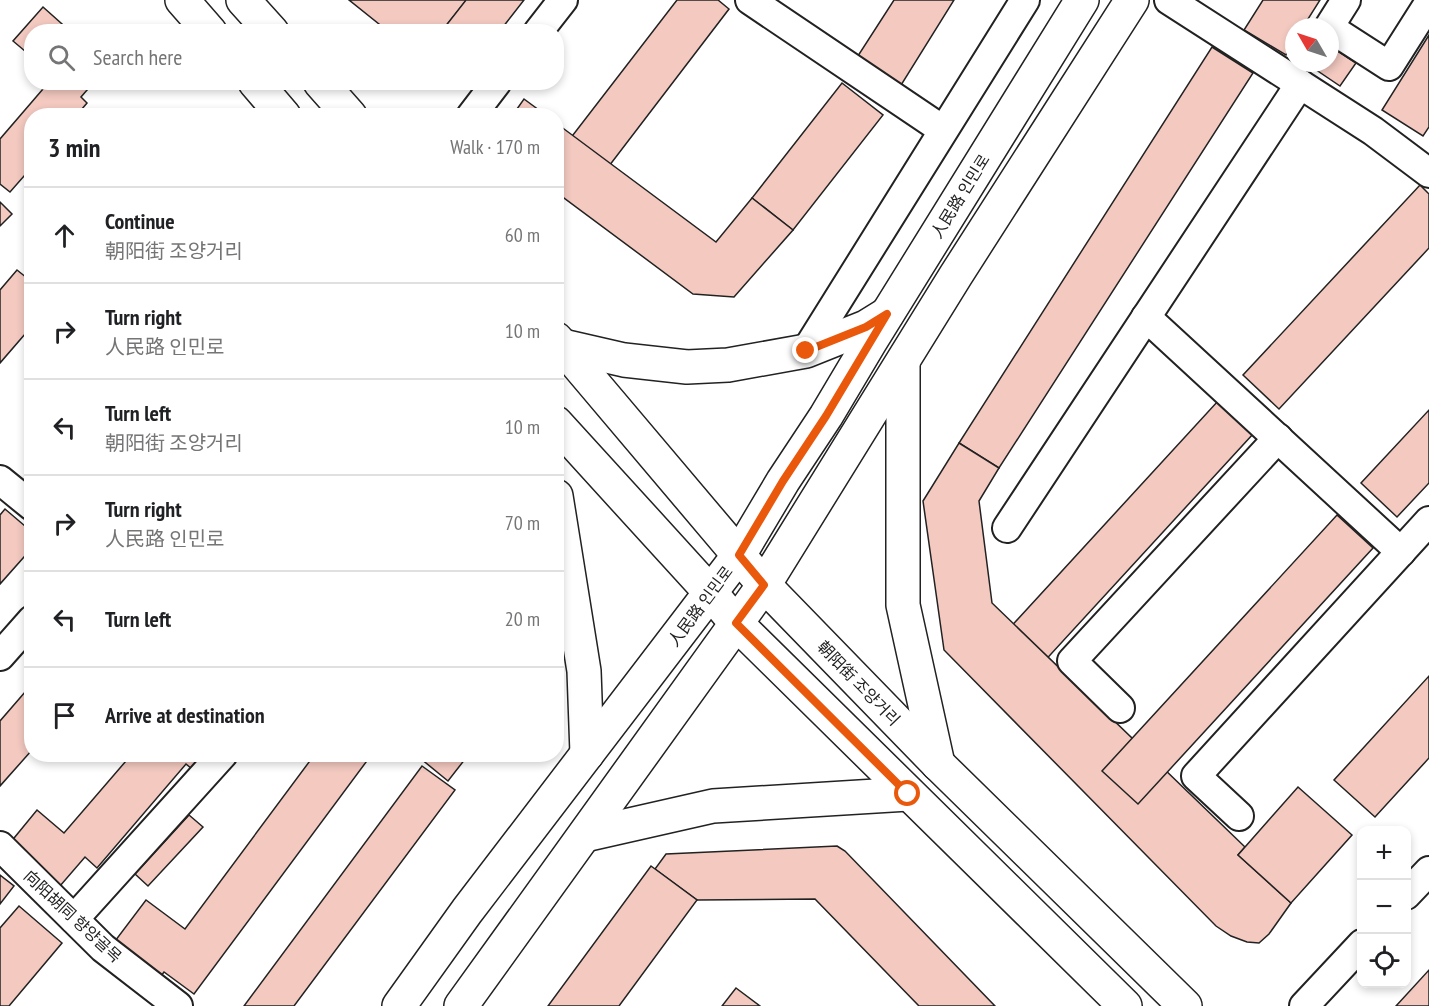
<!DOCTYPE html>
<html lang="en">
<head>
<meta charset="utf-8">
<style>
  body { margin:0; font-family:"PT Sans Narrow","Noto Sans SC","Noto Sans KR",sans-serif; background:#f2f2f2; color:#202124 }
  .controls { position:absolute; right:18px; bottom:18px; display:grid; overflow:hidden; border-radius:12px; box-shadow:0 3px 9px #0003 }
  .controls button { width:54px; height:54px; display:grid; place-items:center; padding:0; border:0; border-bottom:2px solid #e0e0e0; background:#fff; color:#202124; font:30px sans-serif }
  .compass { position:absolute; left:1285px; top:18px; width:54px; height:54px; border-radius:50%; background:#fff; box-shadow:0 3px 9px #0003; rotate:309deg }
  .stop { position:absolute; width:18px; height:18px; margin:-14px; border:4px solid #ea580c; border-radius:50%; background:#fff }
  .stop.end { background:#ea580c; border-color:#fff; box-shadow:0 2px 6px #0008 }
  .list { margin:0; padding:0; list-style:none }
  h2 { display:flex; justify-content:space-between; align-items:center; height:78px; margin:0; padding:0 24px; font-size:26px }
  h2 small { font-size:20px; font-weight:400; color:#757577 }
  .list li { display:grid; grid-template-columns:39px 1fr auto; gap:18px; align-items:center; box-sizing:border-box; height:96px; padding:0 24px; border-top:2px solid #e0e0e0 }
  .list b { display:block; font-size:22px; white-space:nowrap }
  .list p { margin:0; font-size:20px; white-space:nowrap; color:#757577 }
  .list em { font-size:20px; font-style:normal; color:#757577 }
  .icon { flex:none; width:33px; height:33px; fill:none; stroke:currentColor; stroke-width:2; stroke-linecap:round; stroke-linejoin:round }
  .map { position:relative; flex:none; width:1429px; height:1006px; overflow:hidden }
  .search { position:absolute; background:#fff; box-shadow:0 3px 9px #0003; left:24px; top:24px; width:540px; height:66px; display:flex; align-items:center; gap:15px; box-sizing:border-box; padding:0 21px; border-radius:24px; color:#757577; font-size:22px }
  .panel { position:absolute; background:#fff; box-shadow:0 3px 9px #0003; left:24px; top:108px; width:540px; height:654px; border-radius:24px }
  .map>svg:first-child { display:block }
  .building { fill:#f3c9c0; stroke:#222; stroke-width:1.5 }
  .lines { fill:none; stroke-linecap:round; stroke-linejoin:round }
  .minor-casing { stroke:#222; stroke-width:32 }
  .major-casing { stroke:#222; stroke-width:36 }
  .minor { stroke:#fff; stroke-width:28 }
  .major { stroke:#fff; stroke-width:33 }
  .route { stroke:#ea580c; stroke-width:8 }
  .labels { text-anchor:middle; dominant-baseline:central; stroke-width:4.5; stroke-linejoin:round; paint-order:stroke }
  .street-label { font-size:16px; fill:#222; stroke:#fff }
</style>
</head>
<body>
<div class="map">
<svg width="1429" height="1006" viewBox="0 0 1429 1006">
  <rect width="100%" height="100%" fill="#fff"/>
  <g class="building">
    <polygon points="349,0 465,0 466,1 441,32 389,32"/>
    <polygon points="466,0 524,0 499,32 441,32"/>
    <polygon points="677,0 718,0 729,9 580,204 556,186 556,157"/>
    <polygon points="894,0 954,0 898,90 854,62"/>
    <polygon points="1263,0 1320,0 1303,27 1294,27 1294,42 1286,55 1244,30"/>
    <polygon points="43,7 71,32 32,32 32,57 13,41"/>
    <polygon points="1429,35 1429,127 1423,136 1382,110"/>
    <polygon points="1330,46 1356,63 1340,86 1306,63 1330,63"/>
    <polygon points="1212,47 1253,73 999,468 959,443"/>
    <polygon points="49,82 94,82 81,97 87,103 76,116 32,116 32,167 10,192 0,184 0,139"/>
    <polygon points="842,83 883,115 793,230 752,198"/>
    <polygon points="524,99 547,116 512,116"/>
    <polygon points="556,123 716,242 752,198 793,230 734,297 693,294 556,192"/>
    <polygon points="1420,185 1429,194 1429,248 1279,409 1243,375"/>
    <polygon points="0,202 12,214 0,226"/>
    <polygon points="17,270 32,282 32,326 0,363 0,290"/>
    <polygon points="1218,401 1253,434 1018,690 983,657"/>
    <polygon points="1429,410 1429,483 1397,517 1361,483"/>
    <polygon points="959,443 999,468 979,501 992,603 1245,847 1238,855 1291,903 1269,934 1259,943 1247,942 1231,936 1216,926 944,650 923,501"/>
    <polygon points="5,509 32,532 32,548 0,584 0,515"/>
    <polygon points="1337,515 1373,548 1138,804 1102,771"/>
    <polygon points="1429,676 1429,758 1375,817 1334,780"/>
    <polygon points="32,684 32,750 0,786 0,721"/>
    <polygon points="132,754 205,754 192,769 186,764 97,868 85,857 60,886 10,843 37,810 64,833"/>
    <polygon points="315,754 372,754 194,994 164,972 158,980 112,945 146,900 185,929"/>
    <polygon points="415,754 469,754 448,781"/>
    <polygon points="422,766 455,790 294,1006 244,1006"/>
    <polygon points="1298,787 1352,835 1291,903 1238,855"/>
    <polygon points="189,815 203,827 148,886 135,874"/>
    <polygon points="837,846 845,851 995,1006 919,1006 815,899 697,900 655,869 666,854"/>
    <polygon points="651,866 697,900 619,1006 548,1006"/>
    <polygon points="0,875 14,886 0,904"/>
    <polygon points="19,906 62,943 9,1006 0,1006 0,928"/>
    <polygon points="1429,970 1429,1006 1396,1006"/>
    <polygon points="736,988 760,1006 722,1006"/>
  </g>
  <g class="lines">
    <g class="minor-casing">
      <g id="minor">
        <polyline points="750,0 943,130"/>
        <polyline points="1169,0 1373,131 1429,173"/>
        <polyline points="1329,27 1346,0"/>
        <polyline points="1330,28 1389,66 1429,3"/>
        <polyline points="538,32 563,0"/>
        <polyline points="471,116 497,82"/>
        <polyline points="1146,317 1401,552"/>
        <polyline points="806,351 1025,0"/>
        <polyline points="0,480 32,506"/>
        <polyline points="1007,528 1300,84"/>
        <polyline points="0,656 32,620"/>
        <polyline points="1120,708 1072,661 1278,438"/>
        <polyline points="1239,816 1196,776 1429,521"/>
        <polyline points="0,846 103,948 178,1006"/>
        <polyline points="1406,895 1429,871"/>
        <polyline points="74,919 223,754"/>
        <polyline points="1304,1006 1362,944"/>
      </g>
    </g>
    <g class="major-casing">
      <g id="major">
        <polyline points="182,0 210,32"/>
        <polyline points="243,0 272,32"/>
        <polyline points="255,82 284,116"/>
        <polyline points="320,82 350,116"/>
        <polyline points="556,339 764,585 938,764 1185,1006"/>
        <polyline points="563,346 624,360 687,367 728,365 806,351 866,327 887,314"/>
        <polyline points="903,362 903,605 938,764"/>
        <polyline points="556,423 710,592 736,623 1125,1006"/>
        <polyline points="556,496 584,671 587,754"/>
        <polyline points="585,835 713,806 908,794"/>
        <polyline points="399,1006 467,911 739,555 783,481 826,416 870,342 1082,0"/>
        <polyline points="461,1006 764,585 956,275 1132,0"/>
      </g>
    </g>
    <use href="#minor" class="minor"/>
    <use href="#major" class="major"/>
  </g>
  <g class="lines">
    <polyline class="route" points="806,351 866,327 887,314 826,416 783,481 739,555 764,585 736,623 908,794"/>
  </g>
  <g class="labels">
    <g class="street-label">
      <text transform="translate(960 196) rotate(-58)">人民路 인민로</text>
      <text transform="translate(700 606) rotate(-53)">人民路 인민로</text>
      <text transform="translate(859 683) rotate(46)">朝阳街 조양거리</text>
      <text transform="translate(73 916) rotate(43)">向阳胡同 향양골목</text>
    </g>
  </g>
</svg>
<div class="controls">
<button>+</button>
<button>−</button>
<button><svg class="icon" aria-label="locate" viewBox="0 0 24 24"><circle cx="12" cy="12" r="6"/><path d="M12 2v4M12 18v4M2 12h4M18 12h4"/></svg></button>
</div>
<svg class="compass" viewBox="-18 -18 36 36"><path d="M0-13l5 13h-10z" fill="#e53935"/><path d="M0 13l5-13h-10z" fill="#757577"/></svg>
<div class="stop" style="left:908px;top:794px"></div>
<div class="stop end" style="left:806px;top:351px"></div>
<div class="search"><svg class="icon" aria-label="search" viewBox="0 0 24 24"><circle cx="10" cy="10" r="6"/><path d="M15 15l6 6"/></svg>Search here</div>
<section class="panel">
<h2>3 min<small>Walk · 170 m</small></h2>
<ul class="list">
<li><svg class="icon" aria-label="ahead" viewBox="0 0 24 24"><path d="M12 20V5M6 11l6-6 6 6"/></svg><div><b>Continue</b><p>朝阳街 조양거리</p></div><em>60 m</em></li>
<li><svg class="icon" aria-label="right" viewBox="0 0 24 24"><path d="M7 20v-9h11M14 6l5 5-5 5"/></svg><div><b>Turn right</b><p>人民路 인민로</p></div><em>10 m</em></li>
<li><svg class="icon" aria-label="left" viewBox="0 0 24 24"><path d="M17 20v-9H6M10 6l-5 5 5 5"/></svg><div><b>Turn left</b><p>朝阳街 조양거리</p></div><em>10 m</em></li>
<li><svg class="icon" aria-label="right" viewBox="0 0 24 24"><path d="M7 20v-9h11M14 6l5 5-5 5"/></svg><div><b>Turn right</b><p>人民路 인민로</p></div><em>70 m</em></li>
<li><svg class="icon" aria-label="left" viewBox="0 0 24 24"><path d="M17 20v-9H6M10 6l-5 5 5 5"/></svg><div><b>Turn left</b></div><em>20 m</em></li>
<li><svg class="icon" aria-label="arrive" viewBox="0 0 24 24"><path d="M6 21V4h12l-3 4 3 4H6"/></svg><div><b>Arrive at destination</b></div></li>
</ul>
</section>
</div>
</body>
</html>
